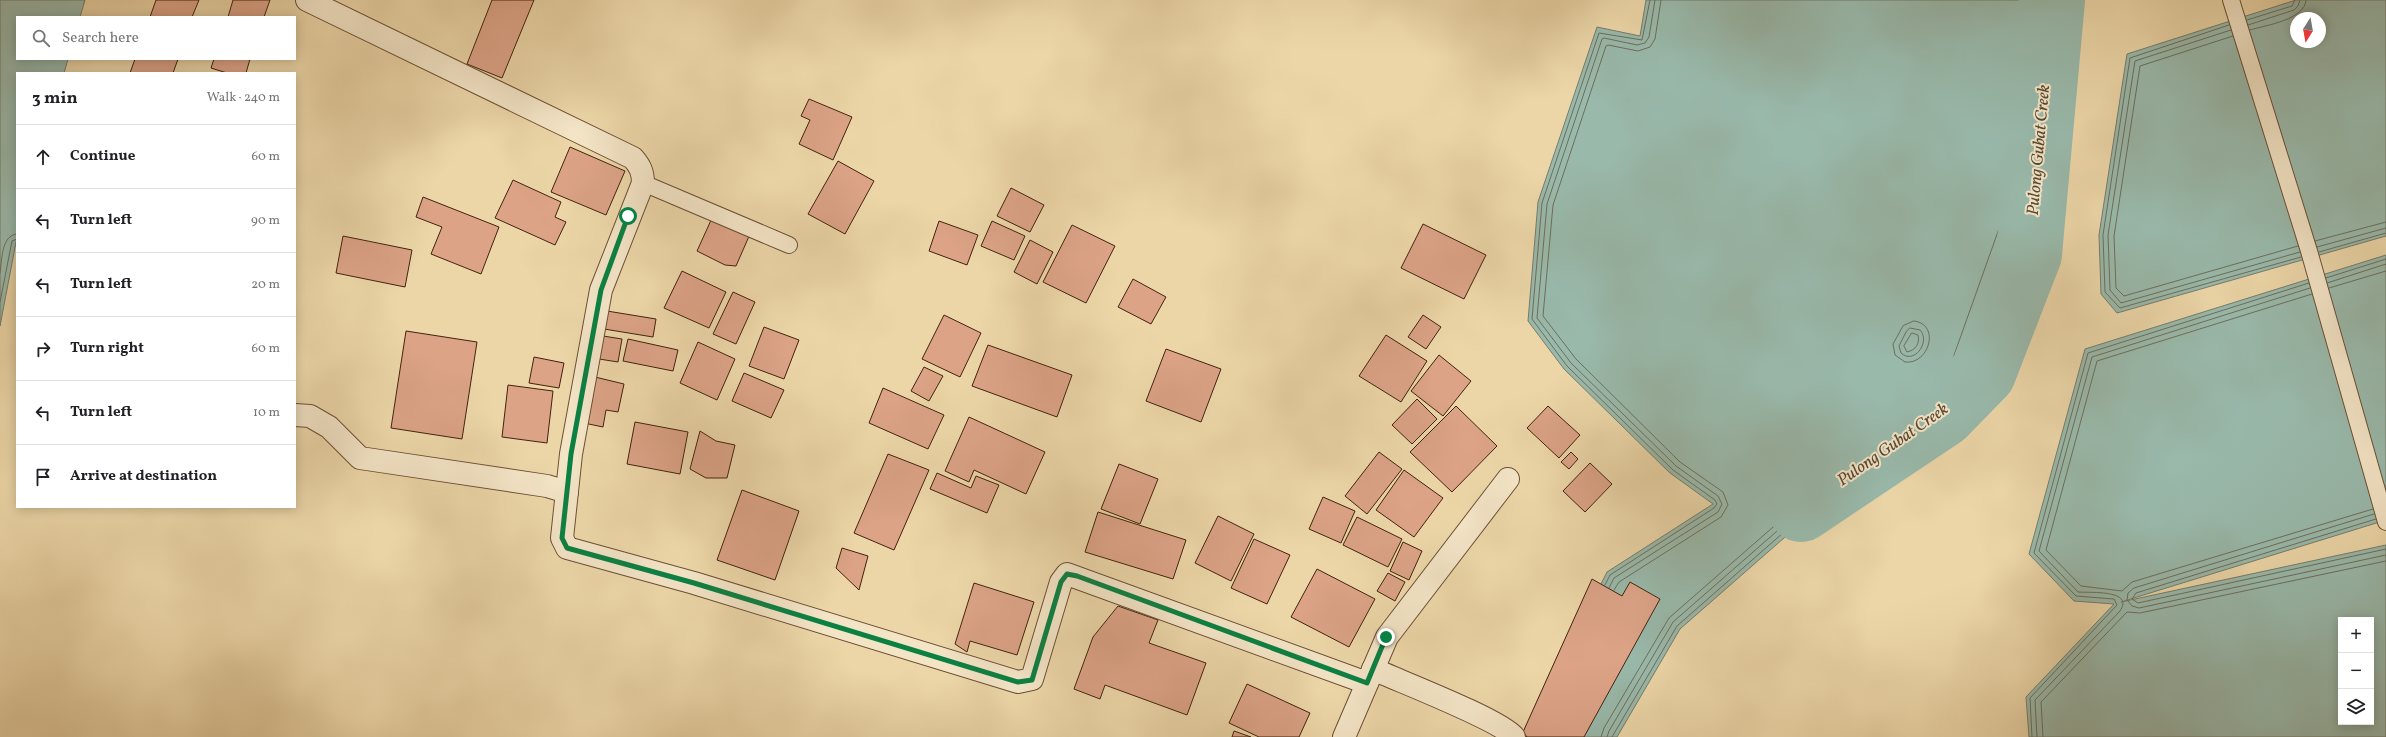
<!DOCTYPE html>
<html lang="en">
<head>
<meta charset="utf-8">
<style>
  body { margin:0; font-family:Vollkorn,serif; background:#f6f6f6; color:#202124 }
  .controls { position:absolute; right:12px; bottom:12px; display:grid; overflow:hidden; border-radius:0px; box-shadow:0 2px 10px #0003 }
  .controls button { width:36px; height:36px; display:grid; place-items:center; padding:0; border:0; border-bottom:1px solid #e0e0e0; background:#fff; color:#202124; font:20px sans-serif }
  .compass { position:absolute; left:2290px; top:12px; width:36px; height:36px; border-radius:50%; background:#fff; box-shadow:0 2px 10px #0003; rotate:191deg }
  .stop { position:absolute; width:12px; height:12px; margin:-9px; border:3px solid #0b8043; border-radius:50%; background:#fff }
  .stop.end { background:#0b8043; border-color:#fff; box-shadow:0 1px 4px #0008 }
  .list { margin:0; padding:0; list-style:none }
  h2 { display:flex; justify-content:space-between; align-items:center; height:52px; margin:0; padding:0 16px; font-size:17px }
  h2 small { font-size:13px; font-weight:400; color:#757577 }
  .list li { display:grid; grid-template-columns:26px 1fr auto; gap:12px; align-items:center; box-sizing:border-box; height:64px; padding:0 16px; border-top:1px solid #e0e0e0 }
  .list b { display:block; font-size:15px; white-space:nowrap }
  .list em { font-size:13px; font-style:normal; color:#757577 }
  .icon { flex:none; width:22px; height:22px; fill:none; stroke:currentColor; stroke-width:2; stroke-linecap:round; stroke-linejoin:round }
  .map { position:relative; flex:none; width:2386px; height:737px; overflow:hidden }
  .search { position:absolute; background:#fff; box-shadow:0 2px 10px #0003; left:16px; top:16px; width:280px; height:44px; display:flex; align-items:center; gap:10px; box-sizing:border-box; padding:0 14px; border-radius:0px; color:#757577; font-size:15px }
  .panel { position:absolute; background:#fff; box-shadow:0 2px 10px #0003; left:16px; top:72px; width:280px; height:436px; border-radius:0px }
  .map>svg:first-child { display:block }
  .water { fill:#99b9ab; stroke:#767d6c; fill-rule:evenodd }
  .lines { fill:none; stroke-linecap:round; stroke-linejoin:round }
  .shore { stroke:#6d6e5c; stroke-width:1 }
  .river { stroke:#99b9ab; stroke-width:66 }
  .building { fill:#dca387; stroke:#41230d }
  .lane-casing { stroke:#6c5034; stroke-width:18 }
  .street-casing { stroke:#6c5034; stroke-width:24 }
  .lane { stroke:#f3e4c6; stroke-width:16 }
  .street { stroke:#f3e4c6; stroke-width:22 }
  .route { stroke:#0b8043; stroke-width:5 }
  .labels { text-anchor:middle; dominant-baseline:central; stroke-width:4; stroke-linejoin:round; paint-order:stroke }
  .water-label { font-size:17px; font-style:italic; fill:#574834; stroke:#f3e4c6 }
</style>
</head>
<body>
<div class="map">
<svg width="2386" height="737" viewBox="0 0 2386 737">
  <rect width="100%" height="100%" fill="#ecd6a8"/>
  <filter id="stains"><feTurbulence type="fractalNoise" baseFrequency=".005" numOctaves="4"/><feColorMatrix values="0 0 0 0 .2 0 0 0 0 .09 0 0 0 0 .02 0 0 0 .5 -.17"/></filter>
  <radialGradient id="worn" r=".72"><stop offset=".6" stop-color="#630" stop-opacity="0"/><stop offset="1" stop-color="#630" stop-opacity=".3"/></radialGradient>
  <g class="water">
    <polygon points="0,0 85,0 80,17 17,17 17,59 68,59 64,73 17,73 17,237 0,326"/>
    <polygon points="1646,0 2042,0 2048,135 1960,384 1680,629 1617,737 1548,737 1536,712 1607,572 1713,504 1670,473 1564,369 1528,321 1538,202 1597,27 1640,36"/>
    <path d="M2296,0H2386V236L2117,313L2101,294L2099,235L2127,54ZM2296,18H2320V42H2296Z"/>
    <path d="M2386,255V520L2121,602L2386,545V737H2029L2026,697L2114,604L2074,601L2029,554L2085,349ZM2341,620H2371V722H2341Z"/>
  </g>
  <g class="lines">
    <g class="shore">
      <polyline points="2247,20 2292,6 2295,0"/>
      <polyline points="2229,25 2130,58 2103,235 2105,292 2120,308 2301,257"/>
      <polyline points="2248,25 2294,10 2298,6 2300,0"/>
      <polyline points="2231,30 2135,61 2108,235 2110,290 2121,303 2300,252"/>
      <path d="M2250,30C2266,25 2305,20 2306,0"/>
      <polyline points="2233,36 2140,66 2114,236 2116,288 2124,296 2298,246"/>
      <polyline points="2315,241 2386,222"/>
      <polyline points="2317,247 2386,228"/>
      <polyline points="2319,252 2386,233"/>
      <path d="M0,273C2,261 1,235 17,234"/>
      <polyline points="2326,278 2386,259"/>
      <polyline points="2327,283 2386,264"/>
      <polyline points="2329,288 2386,271"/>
      <polyline points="2312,294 2097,361 2046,550 2081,586 2122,591 2132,582 2373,509"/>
      <polyline points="0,302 12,241 17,239"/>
      <path d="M1914,321C1941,324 1929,365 1905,362L1895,355L1893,344L1903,326Z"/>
      <path d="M1910,328L1920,330C1931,342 1914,365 1901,353L1899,346L1906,332Z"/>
      <path d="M1912,333L1918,335C1920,343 1916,350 1907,352L1904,346Z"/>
      <polyline points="2374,514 2134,588 2128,593 2127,600 2132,606 2139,608 2386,555"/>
      <polyline points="2376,519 2136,593 2132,599 2138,603 2386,549"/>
      <polyline points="1605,585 1610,575 1714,508 1717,504 1715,500 1673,470 1567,366 1532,319 1542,203 1599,33 1642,40 1650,0"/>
      <polyline points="1609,588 1614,578 1718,512 1722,504 1718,496 1676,466 1571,363 1537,318 1547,204 1602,39 1604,38 1637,45 1645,43 1649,37 1655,0"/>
      <polyline points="1614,590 1619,582 1721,517 1728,505 1723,492 1680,462 1576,359 1543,316 1553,205 1606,46 1608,45 1638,51 1650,47 1655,39 1661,0"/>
      <polyline points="1601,737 1604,728 1669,618 1947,375 2033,133 2028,0"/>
      <polyline points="1607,737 1609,731 1673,622 1952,378 2039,134 2034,0"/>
      <polyline points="1612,737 1677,626 1956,381 2044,135 2039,0"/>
      <polyline points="2032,737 2030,698 2117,605 2114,599 2076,596 2034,553 2088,353 2309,283"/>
      <path d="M2037,737L2035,700L2120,611C2135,589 2088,593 2078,592L2039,551L2092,357L2310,288"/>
      <polyline points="2043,737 2041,702 2127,612 2140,613 2386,561"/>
    </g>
    <polyline class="river" points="1801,509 1943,414 1983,373 2029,254 2052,0"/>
  </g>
  <g class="building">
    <polygon points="156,0 199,0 192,17 150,17"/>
    <polygon points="233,0 270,0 264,17 228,17"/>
    <polygon points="492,0 534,0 502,78 467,64"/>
    <polygon points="135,59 178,59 173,73 130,73"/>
    <polygon points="214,59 250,59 246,73 227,73 211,68"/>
    <polygon points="809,99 852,117 833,160 799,144 810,120 801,116"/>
    <polygon points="570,147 625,171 606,215 551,192"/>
    <polygon points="838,161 874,181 845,234 808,214"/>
    <polygon points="513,180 561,202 555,217 566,222 555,245 495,218"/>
    <polygon points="1011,188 1044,205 1030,232 997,216"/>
    <polygon points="423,197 499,227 481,274 431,254 442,227 416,217"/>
    <polygon points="712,218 750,234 736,266 725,265 697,251"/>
    <polygon points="939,221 978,235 967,265 929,251"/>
    <polygon points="992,221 1025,236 1014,260 981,246"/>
    <polygon points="1423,224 1486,255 1464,299 1401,268"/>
    <polygon points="1072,225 1115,246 1086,303 1043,282"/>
    <polygon points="343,236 412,250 405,287 336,273"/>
    <polygon points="1030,240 1053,252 1037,284 1014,272"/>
    <polygon points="682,271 726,292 709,328 664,308"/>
    <polygon points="1133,279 1166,297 1151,324 1118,307"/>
    <polygon points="733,292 755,302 736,344 713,334"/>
    <polygon points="607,311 656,319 653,337 604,329"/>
    <polygon points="944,315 981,333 960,377 922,359"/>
    <polygon points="1423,315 1441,327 1426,349 1408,337"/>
    <polygon points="764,327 799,340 784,379 749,366"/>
    <polygon points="406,331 477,342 462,439 391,428"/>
    <polygon points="1386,335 1427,361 1401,402 1359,376"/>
    <polygon points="603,336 622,339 618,362 599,359"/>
    <polygon points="628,339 678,350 673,371 623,361"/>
    <polygon points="698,342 735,359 717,400 680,383"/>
    <polygon points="988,345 1072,375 1057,417 972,386"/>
    <polygon points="1166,349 1221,369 1201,422 1146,401"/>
    <polygon points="1439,355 1471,381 1443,416 1411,391"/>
    <polygon points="534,357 564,363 559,388 529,383"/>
    <polygon points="924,367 943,376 929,401 911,391"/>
    <polygon points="744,373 784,390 771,418 732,401"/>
    <polygon points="595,377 624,384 618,412 606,410 603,427 584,423"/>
    <polygon points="508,385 553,391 547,443 502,437"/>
    <polygon points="883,388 944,415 928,449 869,423"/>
    <polygon points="1417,399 1437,419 1412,444 1392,425"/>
    <polygon points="1456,406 1497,446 1452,492 1410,452"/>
    <polygon points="1548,406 1580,435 1559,458 1527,428"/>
    <polygon points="969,417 1045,452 1026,494 974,470 969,482 945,471"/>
    <polygon points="635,422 688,432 680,474 627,464"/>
    <polygon points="700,431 716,441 735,445 727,478 706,478 690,469"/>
    <polygon points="1379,452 1402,469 1367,514 1345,496"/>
    <polygon points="1571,452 1578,459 1569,469 1561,462"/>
    <polygon points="888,454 929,470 894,550 854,533"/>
    <polygon points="1590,463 1612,484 1585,512 1563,491"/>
    <polygon points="1119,464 1158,479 1140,524 1101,509"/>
    <polygon points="1404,470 1443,498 1414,537 1376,510"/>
    <polygon points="937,473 971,488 976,476 999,485 987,513 930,489"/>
    <polygon points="742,490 799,511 775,580 717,560"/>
    <polygon points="1323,497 1355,511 1341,543 1309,529"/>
    <polygon points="1098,512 1186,540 1173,579 1085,552"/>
    <polygon points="1218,516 1254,534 1231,581 1195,563"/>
    <polygon points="1357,517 1402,539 1388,567 1343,545"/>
    <polygon points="1254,539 1290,555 1267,604 1231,588"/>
    <polygon points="1403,542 1422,551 1409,580 1390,571"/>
    <polygon points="842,548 868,556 859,590 836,568"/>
    <polygon points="1317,569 1375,599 1349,647 1291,617"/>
    <polygon points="1388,573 1405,582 1395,601 1377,591"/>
    <polygon points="1592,579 1622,596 1630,582 1660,599 1584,737 1527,737 1523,732"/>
    <polygon points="974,583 1034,602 1017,655 970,641 967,652 955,644"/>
    <polygon points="1118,606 1158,620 1149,643 1206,663 1187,715 1105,685 1100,699 1074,689 1093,637"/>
    <polygon points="1247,684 1310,713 1299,737 1259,737 1229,723"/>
    <polygon points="1234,731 1251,737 1232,737"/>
  </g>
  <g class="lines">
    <g class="lane-casing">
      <g id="lane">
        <polyline points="2231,0 2309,251 2386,522"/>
        <polyline points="643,183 789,245"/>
      </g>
    </g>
    <g class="street-casing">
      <g id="street">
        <path d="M307,0L633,158C640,166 643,172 643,183L601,290L571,454L562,538L567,548L694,583L1018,682L1032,679L1061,582L1067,574L1367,683"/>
        <polyline points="295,415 310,416 329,427 360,458 547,486 567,492"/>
        <path d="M1373,669C1399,681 1501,720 1514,737"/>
        <polyline points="1344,737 1387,637 1508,479"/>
      </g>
    </g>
    <use href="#lane" class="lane"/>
    <use href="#street" class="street"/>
  </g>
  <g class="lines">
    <polyline class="route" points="628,216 601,290 571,454 562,538 567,548 694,583 1018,682 1032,680 1061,582 1067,574 1077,576 1367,683 1386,637"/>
  </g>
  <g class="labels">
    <g class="water-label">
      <text transform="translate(2039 150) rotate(-85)">Pulong Gubat Creek</text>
      <text transform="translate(1893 445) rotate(-35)">Pulong Gubat Creek</text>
    </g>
  </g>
  <rect width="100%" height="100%" filter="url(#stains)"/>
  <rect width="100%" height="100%" fill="url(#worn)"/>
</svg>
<div class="controls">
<button>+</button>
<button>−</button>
<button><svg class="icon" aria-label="layers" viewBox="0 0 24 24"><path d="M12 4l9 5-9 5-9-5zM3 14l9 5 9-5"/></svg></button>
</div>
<svg class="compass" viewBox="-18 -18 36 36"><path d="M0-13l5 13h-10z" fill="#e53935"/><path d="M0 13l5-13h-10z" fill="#757577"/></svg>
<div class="stop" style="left:628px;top:216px"></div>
<div class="stop end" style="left:1386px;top:637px"></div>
<div class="search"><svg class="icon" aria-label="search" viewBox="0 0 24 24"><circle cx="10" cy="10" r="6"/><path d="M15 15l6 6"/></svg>Search here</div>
<section class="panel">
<h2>3 min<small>Walk · 240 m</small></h2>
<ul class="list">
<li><svg class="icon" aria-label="ahead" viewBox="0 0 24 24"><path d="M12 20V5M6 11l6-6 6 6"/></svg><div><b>Continue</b></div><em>60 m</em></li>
<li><svg class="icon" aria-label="left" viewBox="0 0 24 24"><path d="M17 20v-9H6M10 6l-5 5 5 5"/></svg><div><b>Turn left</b></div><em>90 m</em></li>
<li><svg class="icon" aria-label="left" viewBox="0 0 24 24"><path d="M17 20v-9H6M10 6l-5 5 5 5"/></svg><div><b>Turn left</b></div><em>20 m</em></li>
<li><svg class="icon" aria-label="right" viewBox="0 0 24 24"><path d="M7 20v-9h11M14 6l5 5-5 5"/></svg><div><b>Turn right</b></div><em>60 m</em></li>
<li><svg class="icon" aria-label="left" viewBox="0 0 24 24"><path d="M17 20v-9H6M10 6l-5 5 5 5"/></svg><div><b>Turn left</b></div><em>10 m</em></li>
<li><svg class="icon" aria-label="arrive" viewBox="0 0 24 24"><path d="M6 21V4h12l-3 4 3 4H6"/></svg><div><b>Arrive at destination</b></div></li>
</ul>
</section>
</div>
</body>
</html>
